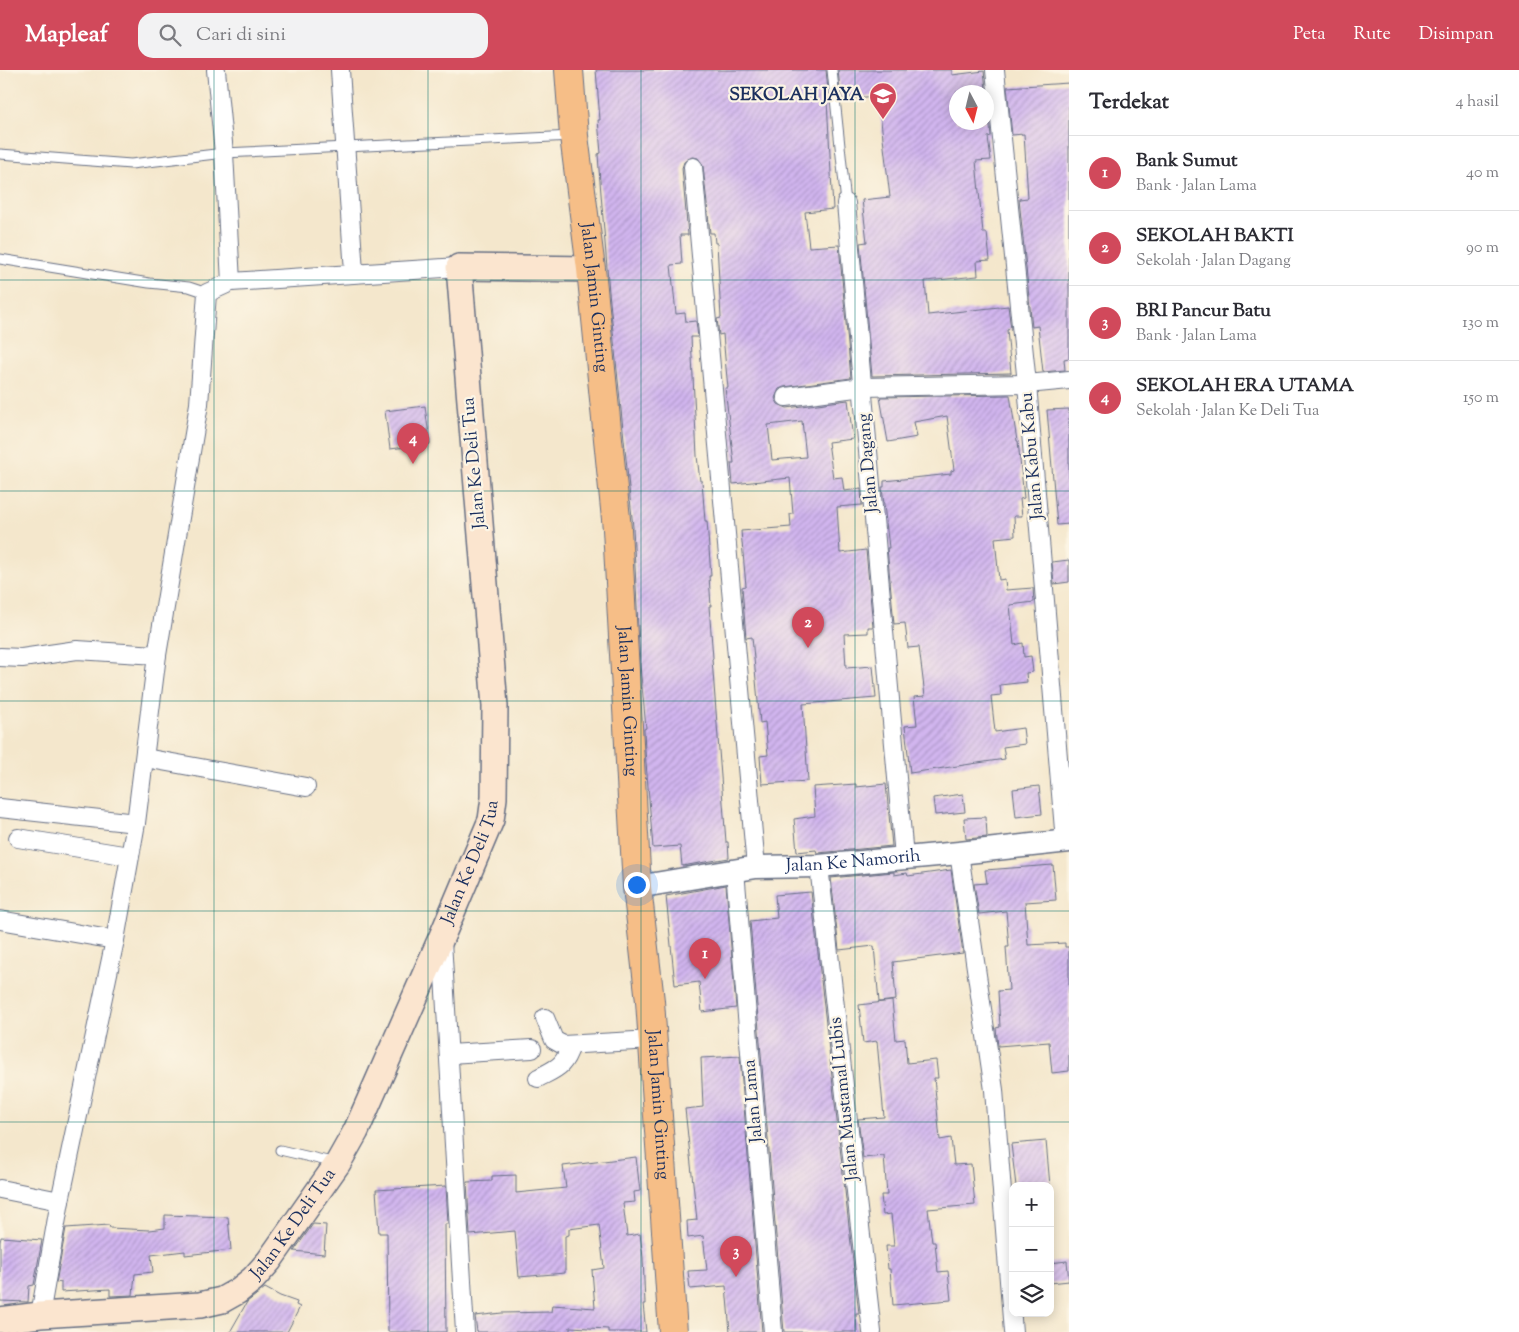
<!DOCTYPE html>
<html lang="id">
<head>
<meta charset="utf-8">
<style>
  body { margin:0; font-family:"Sorts Mill Goudy",serif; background:#f2f2f3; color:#2b2b33 }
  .controls { position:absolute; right:15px; bottom:15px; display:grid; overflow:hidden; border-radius:10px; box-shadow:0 2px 12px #0003 }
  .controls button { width:45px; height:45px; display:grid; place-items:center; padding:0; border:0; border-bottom:1px solid #e1e1e2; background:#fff; color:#2b2b33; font:25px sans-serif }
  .compass { position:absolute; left:949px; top:15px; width:45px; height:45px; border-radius:50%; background:#fff; box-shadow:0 2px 12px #0003; rotate:173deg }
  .you { position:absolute; left:636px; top:814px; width:18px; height:18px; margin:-12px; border:4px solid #fff; border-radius:50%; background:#1a73e8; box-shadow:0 0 0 8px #1a73e833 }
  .badge { display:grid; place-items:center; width:32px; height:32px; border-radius:50%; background:#d1495b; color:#fff; font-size:16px; font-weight:700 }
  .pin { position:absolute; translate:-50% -41px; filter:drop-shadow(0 1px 2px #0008) }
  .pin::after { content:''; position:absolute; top:26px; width:18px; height:15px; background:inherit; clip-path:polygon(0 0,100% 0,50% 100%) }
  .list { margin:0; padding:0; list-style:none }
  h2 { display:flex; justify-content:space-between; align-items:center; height:65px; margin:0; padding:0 20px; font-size:21px }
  h2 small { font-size:16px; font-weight:400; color:#7c7c81 }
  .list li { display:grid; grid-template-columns:32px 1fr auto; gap:15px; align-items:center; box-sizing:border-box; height:75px; padding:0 20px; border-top:1px solid #e1e1e2 }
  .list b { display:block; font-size:19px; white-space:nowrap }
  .list p { margin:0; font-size:16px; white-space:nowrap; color:#7c7c81 }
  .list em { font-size:16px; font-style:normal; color:#7c7c81 }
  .icon { flex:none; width:28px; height:28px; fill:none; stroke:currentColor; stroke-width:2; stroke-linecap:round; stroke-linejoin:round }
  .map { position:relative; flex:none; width:1069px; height:1262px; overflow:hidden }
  header { display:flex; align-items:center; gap:30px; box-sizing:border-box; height:70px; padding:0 25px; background:#d1495b; color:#fff }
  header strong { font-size:24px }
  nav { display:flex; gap:28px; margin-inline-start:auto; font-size:18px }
  .search { width:350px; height:45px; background:#f2f2f3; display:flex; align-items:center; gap:12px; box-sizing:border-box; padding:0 18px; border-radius:15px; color:#7c7c81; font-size:19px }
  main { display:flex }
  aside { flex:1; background:#fff }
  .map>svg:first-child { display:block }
  .building { fill:url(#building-hatch); fill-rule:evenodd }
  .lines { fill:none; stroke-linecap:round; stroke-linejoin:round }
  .service-casing { stroke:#676f84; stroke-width:11 }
  .minor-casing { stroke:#676f84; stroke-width:20 }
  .tertiary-casing { stroke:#676f84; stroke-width:25 }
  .secondary-casing { stroke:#676f84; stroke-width:28 }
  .trunk-casing { stroke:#676f84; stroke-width:30 }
  .service { stroke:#fff; stroke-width:9 }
  .minor { stroke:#fff; stroke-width:18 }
  .tertiary { stroke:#fff; stroke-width:22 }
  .secondary { stroke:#fbe5cf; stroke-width:25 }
  .trunk { stroke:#f6be87; stroke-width:28 }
  .grid { fill:none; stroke:#0f766e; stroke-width:1; stroke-opacity:0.55 }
  .labels { text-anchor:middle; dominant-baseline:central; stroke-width:4.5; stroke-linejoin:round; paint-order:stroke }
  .poi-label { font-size:18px; font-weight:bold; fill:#1b2f5e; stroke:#fcf5e5; text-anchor:end }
  .street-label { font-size:18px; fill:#1b2f5e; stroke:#fcf5e5 }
</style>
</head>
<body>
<header>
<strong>Mapleaf</strong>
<div class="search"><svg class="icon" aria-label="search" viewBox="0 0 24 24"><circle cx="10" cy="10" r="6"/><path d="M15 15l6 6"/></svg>Cari di sini</div>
<nav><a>Peta</a><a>Rute</a><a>Disimpan</a></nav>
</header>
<main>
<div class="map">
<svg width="1069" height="1262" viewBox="0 0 1069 1262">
  <defs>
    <pattern id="building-hatch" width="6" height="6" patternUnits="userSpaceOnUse" patternTransform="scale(1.25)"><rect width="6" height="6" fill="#d2b6ef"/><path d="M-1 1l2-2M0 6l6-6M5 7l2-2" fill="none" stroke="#aa94c5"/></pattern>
  </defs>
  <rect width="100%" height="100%" fill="#fcf5e5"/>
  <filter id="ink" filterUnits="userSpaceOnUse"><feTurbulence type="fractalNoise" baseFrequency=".02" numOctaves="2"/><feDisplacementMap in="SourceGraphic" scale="10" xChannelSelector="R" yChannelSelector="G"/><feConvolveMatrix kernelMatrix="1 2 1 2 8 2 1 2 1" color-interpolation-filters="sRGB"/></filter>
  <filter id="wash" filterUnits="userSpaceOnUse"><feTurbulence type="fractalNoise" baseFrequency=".0096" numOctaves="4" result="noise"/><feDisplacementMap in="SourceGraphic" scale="20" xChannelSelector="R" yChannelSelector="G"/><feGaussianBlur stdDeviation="1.12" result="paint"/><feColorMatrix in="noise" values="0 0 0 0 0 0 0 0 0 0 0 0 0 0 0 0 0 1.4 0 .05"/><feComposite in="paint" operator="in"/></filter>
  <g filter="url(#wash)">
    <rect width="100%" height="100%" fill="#f4e7cc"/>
    <g id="blocks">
      <g class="building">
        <path d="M596,0H826L829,31H827L833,139L805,142L809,177L839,175L851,308L784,317L779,319L775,328L778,334L787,338L848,330L853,369L828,372L833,408L842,407L844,421L861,419L862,435L837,437L840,483L866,480L873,557H868V563L844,564L846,598L873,596L876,628L803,634L808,711L762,714L760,686L768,685L765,652L760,653L752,567L746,568L742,517L746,516L741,461L791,457L790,444H793L790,408L733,414L731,393H734L725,318H728L725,288L723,264L719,265L717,249L721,248L717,173H715L714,163H710L703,96L698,88L692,87L684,92L682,98L688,165H680L682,194L671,195L676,244L685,243L686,252L696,251L698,267H691L697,386L700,411H702L705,451H707L711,506H709L711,536H709L713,588L712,589L726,772H728L729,788L682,796L680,776L653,778L645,680L644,659L646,658L640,595L633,457L609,222L599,99L598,84L601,83L598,50H600ZM802,351L806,387L772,390L768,355Z"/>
        <path d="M838,0H952V5L984,1L991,66L988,67L991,90L976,91L983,163H987L990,190L977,191L978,206L925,211L928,245L1008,236L1011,259L1007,260L1011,303L872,306L860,173L867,172L862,130L890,127L878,26L841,29ZM956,22H986V52H956Z"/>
        <polygon points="1069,13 1069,288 1064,289 1065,300 1043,302 1038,256 1032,257 1019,129 1028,128 1024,64 1012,65 1007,17"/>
        <polygon points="1010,325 1017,371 1018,371 1024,428 1020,429 1022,446 1014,446 1015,466 995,468 999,510 1005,509 1006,520 1033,518 1034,532 1010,535 1014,575 1023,573 1024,587 1031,586 1033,602 1026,603 1027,612 1000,615 1001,625 991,626 995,662 1023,658 1025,674 1003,677 1005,689 910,703 905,656 917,655 914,627 925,626 919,577 908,578 905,553 894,554 887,478 889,478 882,417 884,417 884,411 951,404 951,401 954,400 947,346 914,352 917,367 888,372 880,327"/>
        <polygon points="425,336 430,374 390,379 385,341"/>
        <polygon points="1069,339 1069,454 1057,455 1047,340"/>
        <polygon points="1069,490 1069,512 1054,514 1052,492"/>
        <polygon points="856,714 856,717 886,714 892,776 818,783 817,783 816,780 797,782 794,749 815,746 813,717"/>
        <polygon points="1039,716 1042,744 1016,747 1013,719"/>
        <polygon points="963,724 965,742 935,745 933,728"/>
        <polygon points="986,747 987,767 966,769 964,748"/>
        <polygon points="1053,795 1056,830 1025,832 1028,875 1065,873 1065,877 1069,877 1069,1001 1052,1003 1049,972 998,976 996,958 1000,957 998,921 1009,920 1006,877 1009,877 1006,841 979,844 974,814 987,813 985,800"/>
        <polygon points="951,800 963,883 893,892 896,930 879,932 874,876 839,880 831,808 894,802 894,805 907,803 908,806"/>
        <polygon points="726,815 736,938 702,942 699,912 675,915 666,826"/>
        <polygon points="811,822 859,1244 856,1244 857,1262 784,1262 750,851 777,848 775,825"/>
        <polygon points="892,931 896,970 905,969 907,993 936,990 938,1008 934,1008 940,1070 951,1068 954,1095 971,1094 975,1135 928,1139 932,1172 935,1172 938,1202 948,1201 951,1230 893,1235 890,1199 888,1199 886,1176 894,1176 891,1144 883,1145 881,1125 887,1125 884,1086 863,1088 858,1049 884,1047 877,971 863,973 859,935"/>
        <polygon points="740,986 762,1262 730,1262 726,1216 690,1219 688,1201 707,1200 703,1166 688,1168 687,1151 697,1150 685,1039 703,1037 701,988"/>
        <polygon points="1046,1071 1050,1116 1016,1116 1011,1074"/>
        <polygon points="636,1087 640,1121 634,1122 635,1132 623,1133 627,1166 640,1164 643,1187 645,1234 643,1234 646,1262 608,1262 608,1259 570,1257 570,1262 477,1262 475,1246 502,1243 551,1242 552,1235 595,1238 592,1200 604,1198 599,1155 569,1159 569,1165 565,1166 565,1203 519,1207 515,1161 470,1165 467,1112 492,1111 492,1106 516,1105 516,1123 566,1118 563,1096"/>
        <polygon points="446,1116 448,1154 445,1154 446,1262 388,1262 387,1163 379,1163 376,1120"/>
        <polygon points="165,1145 228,1147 231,1180 185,1185 185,1181 151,1185 153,1202 135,1204 133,1225 110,1226 110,1219 61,1222 61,1212 56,1213 66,1158 109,1155 110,1158 149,1160 165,1158"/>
        <polygon points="313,1154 326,1155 324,1184 294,1181"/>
        <polygon points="1,1167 42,1170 34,1215 29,1216 28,1232 0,1231 0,1172"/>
        <polygon points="1067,1191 1069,1211 1050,1213 1050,1193"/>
        <polygon points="265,1218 280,1226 297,1232 296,1235 300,1237 287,1262 230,1262 247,1232"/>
      </g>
    </g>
  </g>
  <g filter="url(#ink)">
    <use href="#blocks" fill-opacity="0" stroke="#676f84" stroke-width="1"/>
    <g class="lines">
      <g class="service-casing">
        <g id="service">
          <polyline points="832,0 846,133"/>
          <polyline points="0,84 131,94 224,83 572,66"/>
          <polyline points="0,189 149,213 189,217 207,223"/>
          <polyline points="280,1080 336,1093"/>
        </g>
      </g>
      <g class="minor-casing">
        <g id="minor">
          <polyline points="216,0 224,83 231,212"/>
          <polyline points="340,0 354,202"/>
          <polyline points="995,0 1027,314 1065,772"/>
          <polyline points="693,97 756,797"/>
          <polyline points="846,133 904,787"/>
          <polyline points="786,327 863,317 1027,314 1069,310"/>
          <polyline points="0,587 22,588 77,580 157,585"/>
          <polyline points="145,688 306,717"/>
          <polyline points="0,738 136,753"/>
          <polyline points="18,768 129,786"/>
          <polyline points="959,783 994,1020 1013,1262"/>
          <polyline points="819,796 872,1262"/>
          <polyline points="735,800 773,1262"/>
          <polyline points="0,850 115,870"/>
          <polyline points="442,871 465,1262"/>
          <polyline points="545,948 554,970 563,975 653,970"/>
          <polyline points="449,984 532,979"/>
          <path d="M538,1008C557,998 564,997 571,975"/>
          <polyline points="0,1119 60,1131"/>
          <polyline points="40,1245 60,1131 115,870 136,753 157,585 199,334 207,223 231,212 459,197"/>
        </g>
      </g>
      <g class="tertiary-casing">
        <g id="tertiary">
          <path id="s1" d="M637,817L756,797L819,796L959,783L1069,771"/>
        </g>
      </g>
      <g class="secondary-casing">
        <g id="secondary">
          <path id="s2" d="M0,1250L40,1245L200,1235L222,1230L238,1221L253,1209L269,1191L338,1093L356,1061L442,866L491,750L494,728L495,636L459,197L591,199"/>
        </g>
      </g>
      <g class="trunk-casing">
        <g id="trunk">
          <path id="s3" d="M569,0L574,66L591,199L617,459L637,817L650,931L673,1262"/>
        </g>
      </g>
      <use href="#service" class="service"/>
      <use href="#minor" class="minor"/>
      <use href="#tertiary" class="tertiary"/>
      <use href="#secondary" class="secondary"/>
      <use href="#trunk" class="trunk"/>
    </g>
  </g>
  <path class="grid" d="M214,0V1262M428,0V1262M641,0V1262M855,0V1262M0,210H1069M0,421H1069M0,631H1069M0,841H1069M0,1052H1069"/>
  <defs>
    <g id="school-pin" transform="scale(1.4375)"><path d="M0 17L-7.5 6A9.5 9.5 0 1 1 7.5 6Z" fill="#d1495b" stroke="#fcf5e5"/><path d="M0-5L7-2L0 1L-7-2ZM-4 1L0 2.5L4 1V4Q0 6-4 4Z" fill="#fff"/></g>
  </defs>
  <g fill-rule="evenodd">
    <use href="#school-pin" x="883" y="26"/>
  </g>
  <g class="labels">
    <g class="poi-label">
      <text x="864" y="26">SEKOLAH JAYA</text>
    </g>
    <g class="street-label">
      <text stroke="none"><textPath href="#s3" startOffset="229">Jalan Jamin Ginting</textPath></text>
      <text transform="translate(1033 386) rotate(-95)">Jalan Kabu Kabu</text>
      <text transform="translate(475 393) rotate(-95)">Jalan Ke Deli Tua</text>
      <text transform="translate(869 393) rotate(-95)">Jalan Dagang</text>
      <text stroke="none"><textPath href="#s3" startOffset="634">Jalan Jamin Ginting</textPath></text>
      <text stroke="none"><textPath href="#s1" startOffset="218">Jalan Ke Namorih</textPath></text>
      <text stroke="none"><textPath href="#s2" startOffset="734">Jalan Ke Deli Tua</textPath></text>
      <text transform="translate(845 1029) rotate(-96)">Jalan Mustamal Lubis</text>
      <text transform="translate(754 1031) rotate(-95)">Jalan Lama</text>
      <text stroke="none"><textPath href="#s3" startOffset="1039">Jalan Jamin Ginting</textPath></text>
      <text stroke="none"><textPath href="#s2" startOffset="329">Jalan Ke Deli Tua</textPath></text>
    </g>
  </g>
</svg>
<div class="controls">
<button>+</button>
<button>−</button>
<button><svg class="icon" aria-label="layers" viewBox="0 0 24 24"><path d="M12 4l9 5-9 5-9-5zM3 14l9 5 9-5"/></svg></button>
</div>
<svg class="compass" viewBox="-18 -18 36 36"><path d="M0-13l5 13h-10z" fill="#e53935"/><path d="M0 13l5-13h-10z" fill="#7c7c81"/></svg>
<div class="you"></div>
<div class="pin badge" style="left:705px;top:909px">1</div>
<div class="pin badge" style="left:808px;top:578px">2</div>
<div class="pin badge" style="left:736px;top:1207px">3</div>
<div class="pin badge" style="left:413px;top:394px">4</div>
</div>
<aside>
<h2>Terdekat<small>4 hasil</small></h2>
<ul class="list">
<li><span class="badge">1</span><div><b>Bank Sumut</b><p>Bank · Jalan Lama</p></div><em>40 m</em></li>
<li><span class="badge">2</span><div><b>SEKOLAH BAKTI</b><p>Sekolah · Jalan Dagang</p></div><em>90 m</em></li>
<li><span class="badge">3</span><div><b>BRI Pancur Batu</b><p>Bank · Jalan Lama</p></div><em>130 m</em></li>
<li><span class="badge">4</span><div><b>SEKOLAH ERA UTAMA</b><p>Sekolah · Jalan Ke Deli Tua</p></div><em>150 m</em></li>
</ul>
</aside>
</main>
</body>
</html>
